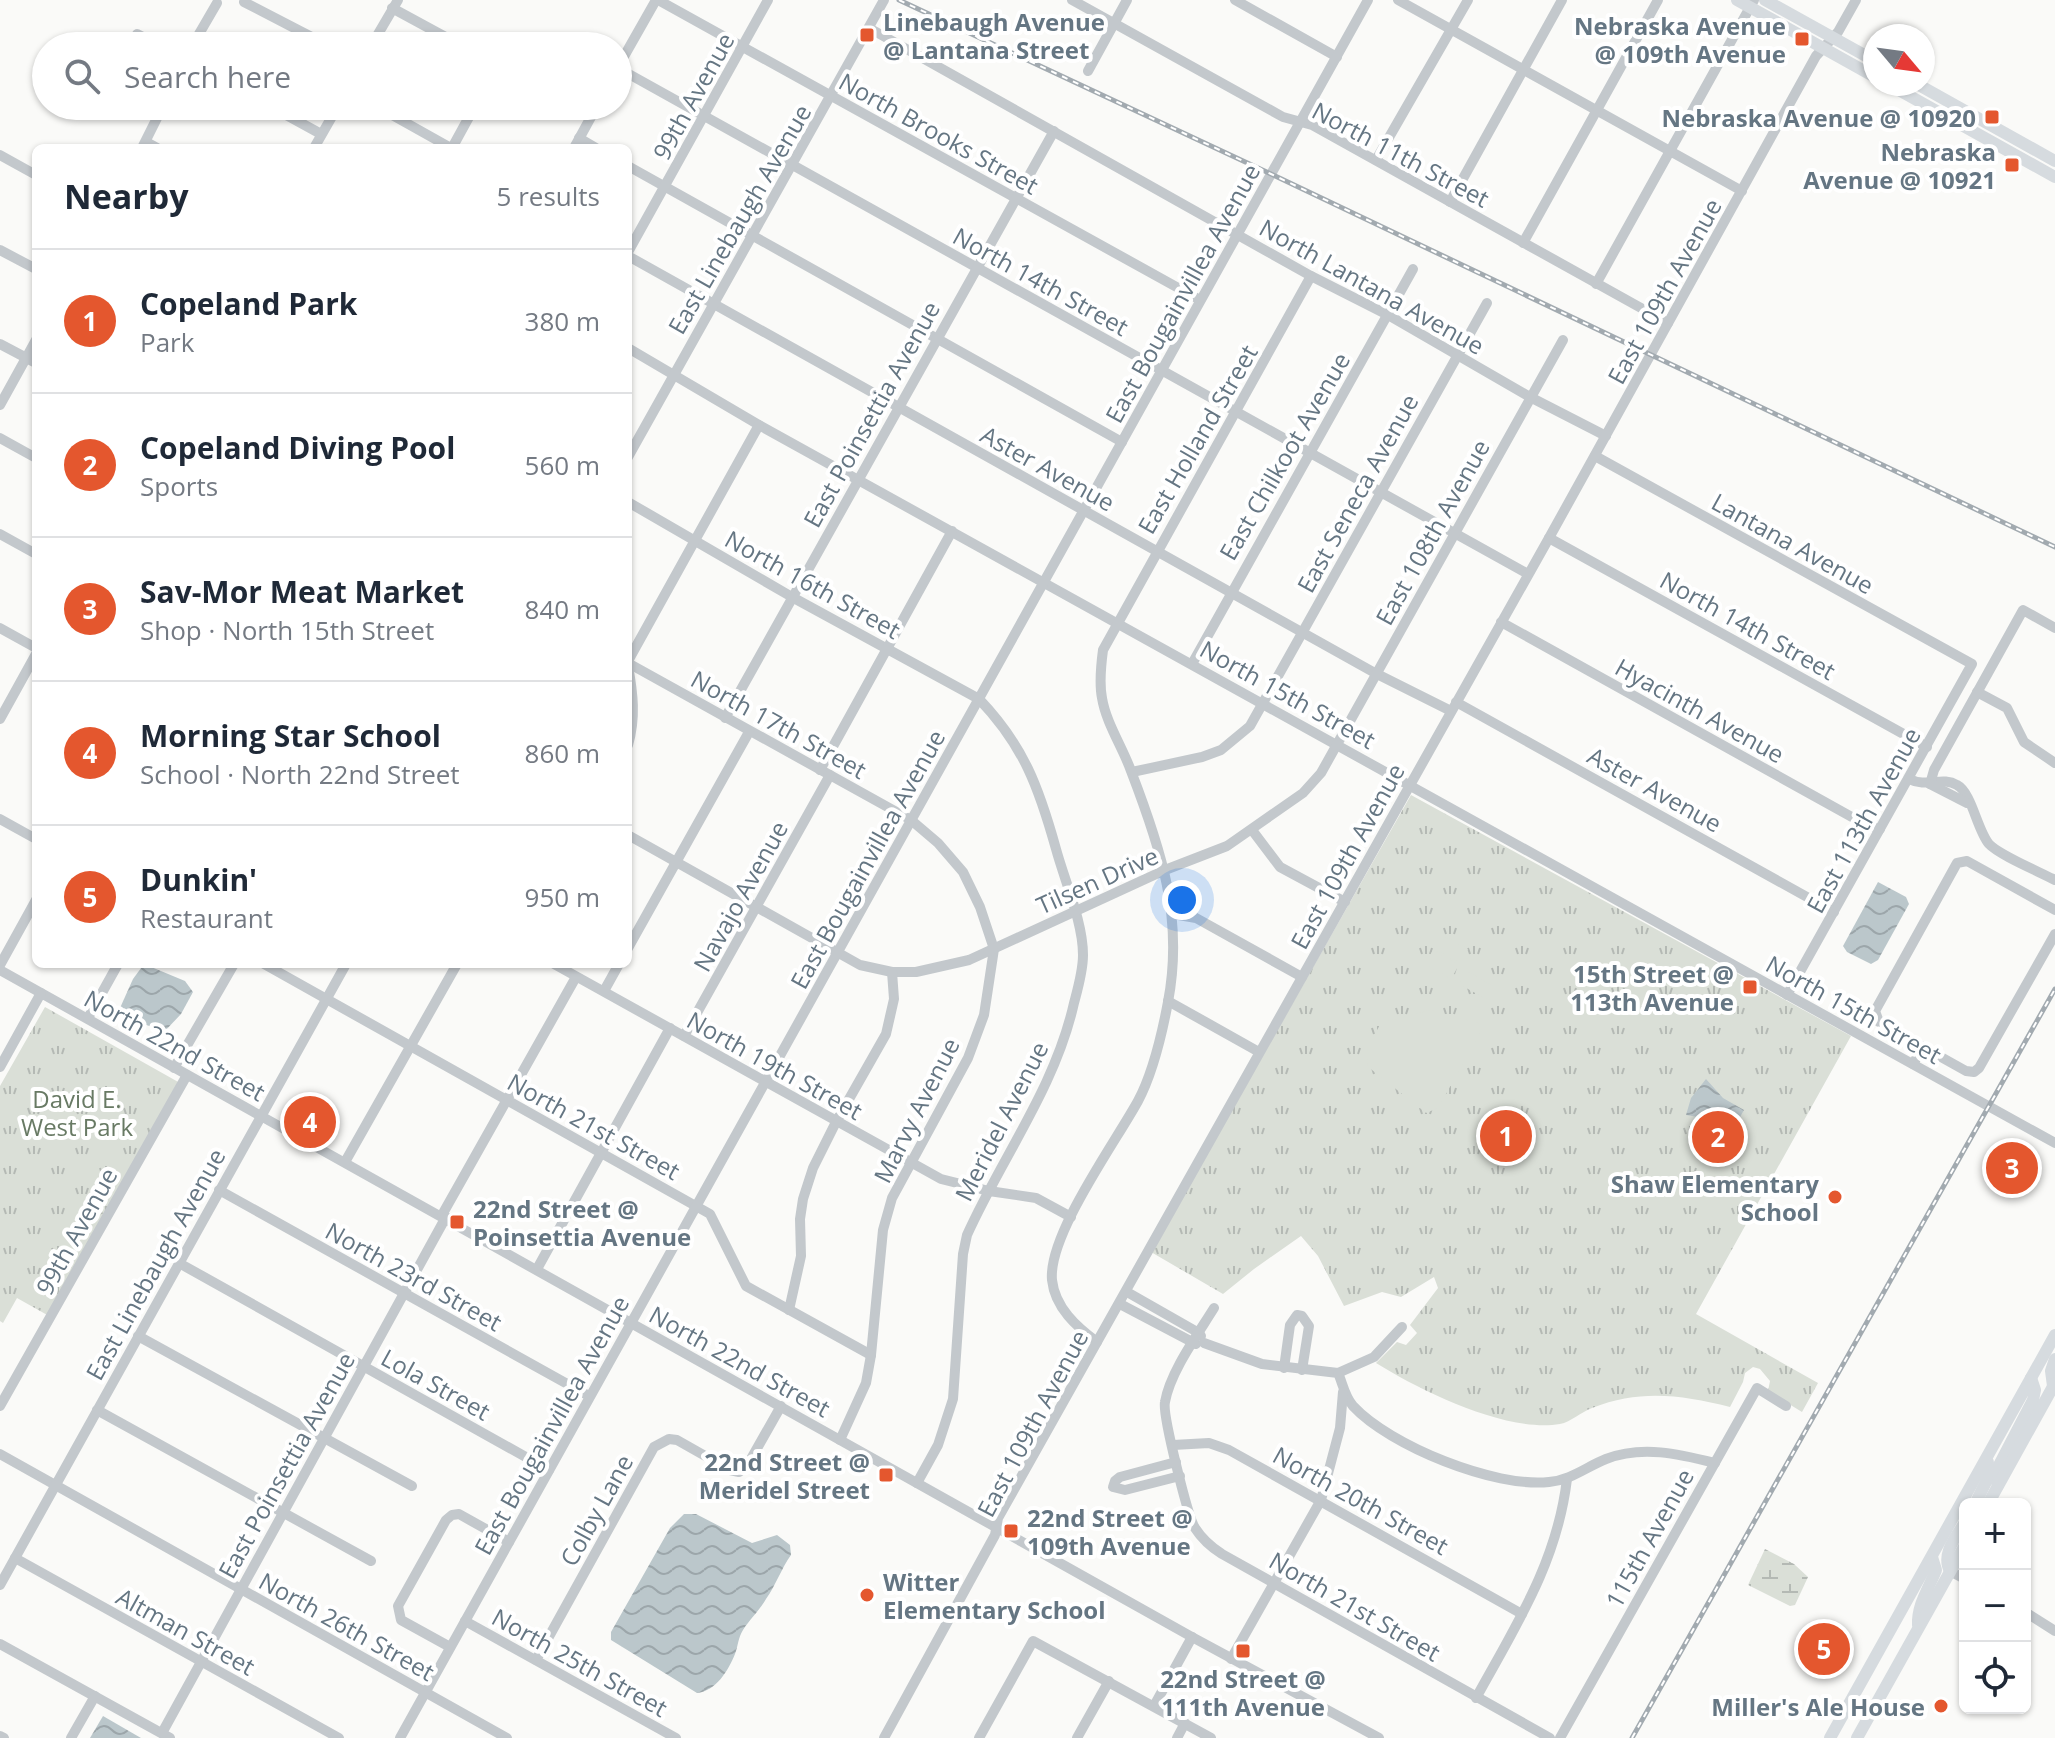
<!DOCTYPE html>
<html lang="en">
<head>
<meta charset="utf-8">
<style>
  body { margin:0; font-family:"Open Sans",sans-serif; background:#f2f2f3; color:#1f2937 }
  .controls { position:absolute; right:24px; bottom:24px; display:grid; overflow:hidden; border-radius:12px; box-shadow:0 2px 6px #0004 }
  .controls button { width:72px; height:72px; display:grid; place-items:center; padding:0; border:0; border-bottom:2px solid #e0e1e3; background:#fff; color:#1f2937; font:40px sans-serif }
  .compass { position:absolute; left:1863px; top:24px; width:72px; height:72px; border-radius:50%; background:#fff; box-shadow:0 2px 6px #0004; rotate:119deg }
  .you { position:absolute; left:1182px; top:900px; width:28px; height:28px; margin:-20px; border:6px solid #fff; border-radius:50%; background:#1a73e8; box-shadow:0 0 0 12px #1a73e833 }
  .badge { display:grid; place-items:center; width:52px; height:52px; border-radius:50%; background:#e4572e; color:#fff; font-size:26px; font-weight:700 }
  .pin { position:absolute; translate:-50% -50%; border:4px solid #fff; box-shadow:0 2px 8px #0006 }
  .list { margin:0; padding:0; list-style:none }
  h2 { display:flex; justify-content:space-between; align-items:center; height:104px; margin:0; padding:0 32px; font-size:34px }
  h2 small { font-size:26px; font-weight:400; color:#747a83 }
  .list li { display:grid; grid-template-columns:52px 1fr auto; gap:24px; align-items:center; box-sizing:border-box; height:144px; padding:0 32px; border-top:2px solid #e0e1e3 }
  .list b { display:block; font-size:30px; white-space:nowrap }
  .list p { margin:0; font-size:26px; white-space:nowrap; color:#747a83 }
  .list em { font-size:26px; font-style:normal; color:#747a83 }
  .icon { flex:none; width:44px; height:44px; fill:none; stroke:currentColor; stroke-width:2; stroke-linecap:round; stroke-linejoin:round }
  .map { position:relative; flex:none; width:2055px; height:1738px; overflow:hidden }
  .search { position:absolute; background:#fff; box-shadow:0 2px 6px #0004; left:32px; top:32px; width:600px; height:88px; display:flex; align-items:center; gap:20px; box-sizing:border-box; padding:0 28px; border-radius:44px; color:#747a83; font-size:30px }
  .panel { position:absolute; background:#fff; box-shadow:0 2px 6px #0004; left:32px; top:144px; width:600px; height:824px; border-radius:12px }
  .map>svg:first-child { display:block }
  .wetland { fill:url(#wetland-marsh) }
  .park { fill:url(#park-tufts) }
  .garden { fill:#dadfd7 }
  .water { fill:url(#water-waves) }
  .lines { fill:none; stroke-linecap:round; stroke-linejoin:round }
  .minor { stroke:#c3c8cc; stroke-width:10 }
  .major { stroke:#d6dbdf; stroke-width:12 }
  .rail-casing { stroke:#a2aab0; stroke-width:5 }
  .rail { stroke:#fff; stroke-width:2; stroke-dasharray:6; stroke-linecap:butt }
  .poi-dot { fill:#e4572e; stroke:#fff; stroke-width:3 }
  .labels { text-anchor:middle; dominant-baseline:central; stroke-width:8; stroke-linejoin:round; paint-order:stroke }
  .poi-label { font-size:24px; font-weight:bold; fill:#657683; stroke:#fff; text-anchor:end }
  .street-label { font-size:24px; fill:#657683; stroke:#fff }
  .park-label { font-size:24px; fill:#687a64; stroke:#fff }
</style>
</head>
<body>
<div class="map">
<svg width="2055" height="1738" viewBox="0 0 2055 1738">
  <defs>
    <pattern id="wetland-marsh" width="20" height="14" patternUnits="userSpaceOnUse" patternTransform="scale(2)"><rect width="20" height="14" fill="#dadfd7"/><path d="M1 5h8M5 5V1M11 12h8M15 12V8" fill="none" stroke="#b4b9b4"/></pattern>
    <pattern id="park-tufts" width="24" height="20" patternUnits="userSpaceOnUse" patternTransform="scale(2)"><rect width="24" height="20" fill="#dadfd7"/><path d="M3 7l-1-3M5 7V3M7 7l1-3M15 17l-1-3M17 17v-4M19 17l1-3" fill="none" stroke="#b4b9b4"/></pattern>
    <pattern id="water-waves" width="16" height="10" patternUnits="userSpaceOnUse" patternTransform="scale(2)"><rect width="16" height="10" fill="#bbc7cb"/><path d="M0 5q4-4 8 0t8 0" fill="none" stroke="#9ca6aa"/></pattern>
  </defs>
  <rect width="100%" height="100%" fill="#fafaf8"/>
  <polygon class="wetland" points="1765,1549 1794,1564 1808,1577 1795,1605 1790,1606 1748,1585"/>
  <g class="park">
    <path d="M1411,795L1851,1036L1696,1314L1818,1383L1802,1412L1768,1391L1770,1381L1760,1369L1753,1367L1745,1373L1743,1382L1730,1407C1681,1395 1641,1389 1592,1408C1581,1412 1571,1422 1560,1424C1506,1433 1421,1391 1376,1363L1397,1342L1406,1345L1417,1333L1410,1325L1438,1288L1434,1277L1401,1297L1382,1292L1344,1306L1318,1256L1301,1236L1254,1269L1223,1294L1151,1252Z"/>
    <polygon points="45,1007 180,1083 49,1316 17,1298 3,1323 0,1321 0,1086"/>
  </g>
  <g class="garden">
    <polygon points="1442,935 1468,949 1460,963 1434,949"/>
    <polygon points="1433,950 1459,965 1451,979 1425,964"/>
    <polygon points="1466,971 1494,986 1486,999 1459,984"/>
    <polygon points="1430,1010 1485,1025 1438,1108 1426,1113 1367,1066 1368,1046 1381,1023"/>
  </g>
  <g class="water">
    <polygon points="1878,882 1906,897 1909,904 1878,960 1871,964 1847,952 1843,946"/>
    <polygon points="144,964 185,981 193,992 181,1014 165,1031 140,1023 120,1008 133,979"/>
    <polygon points="1706,1079 1723,1098 1744,1110 1732,1131 1710,1119 1686,1115 1691,1098"/>
    <path d="M684,1514H696L752,1543L777,1535L790,1545L791,1555C781,1569 776,1585 766,1599C759,1611 750,1619 743,1630C738,1638 738,1646 735,1654C728,1671 716,1691 697,1693L611,1640V1632L670,1528Z"/>
    <polygon points="103,1716 141,1738 90,1738"/>
  </g>
  <g class="lines">
    <g class="minor">
      <polyline points="658,0 1200,300"/>
      <polyline points="1072,0 1283,117 1312,125 1668,323"/>
      <polyline points="1235,0 1337,57"/>
      <polyline points="1398,0 1742,191"/>
      <polyline points="244,2 329,46"/>
      <polyline points="392,8 462,46"/>
      <polyline points="869,28 1311,276 1388,315 1530,397 1606,436"/>
      <polyline points="137,34 160,46"/>
      <polyline points="192,46 217,3"/>
      <polyline points="371,46 398,0"/>
      <polyline points="618,67 656,0"/>
      <polyline points="618,68 1528,574"/>
      <polyline points="1088,71 1127,0"/>
      <polyline points="270,106 321,134"/>
      <polyline points="376,106 451,148"/>
      <polyline points="579,138 596,148"/>
      <polyline points="146,142 157,148"/>
      <polyline points="142,148 163,106"/>
      <polyline points="314,148 338,106"/>
      <polyline points="452,148 475,106"/>
      <polyline points="574,148 597,106"/>
      <polyline points="0,155 36,175"/>
      <polyline points="1376,160 1468,0"/>
      <polyline points="628,166 1122,442"/>
      <polyline points="1450,202 1562,0"/>
      <polyline points="1523,243 1658,0"/>
      <polyline points="0,250 36,269"/>
      <polyline points="628,252 768,0"/>
      <polyline points="628,256 1375,673 1451,711"/>
      <polyline points="1596,284 1754,0"/>
      <polyline points="0,344 36,363"/>
      <polyline points="628,348 759,425 2055,1143"/>
      <polyline points="0,405 36,340"/>
      <polyline points="0,438 36,458"/>
      <polyline points="1595,456 1972,664 1787,995"/>
      <polyline points="628,457 884,0"/>
      <path d="M628,502L792,597L979,699C1024,746 1039,788 1056,849C1065,882 1083,922 1083,955C1083,971 1078,988 1074,1003C1055,1088 1002,1157 967,1235L963,1254L953,1399L938,1445L917,1483"/>
      <polyline points="0,534 36,554"/>
      <polyline points="1549,538 1927,747"/>
      <polyline points="1501,622 1868,826 1880,829"/>
      <polyline points="0,628 36,648"/>
      <polyline points="628,661 759,425"/>
      <polyline points="628,663 911,820 938,843 963,872 980,907 994,949 984,1015 968,1058 892,1198 883,1230 871,1355 866,1383 840,1440"/>
      <polyline points="1192,664 1413,269"/>
      <path d="M628,666C633,693 636,718 628,745"/>
      <polyline points="1977,692 2007,708 2024,742 2055,763"/>
      <polyline points="1456,702 1834,912"/>
      <polyline points="725,718 1054,131"/>
      <polyline points="0,719 36,654"/>
      <polyline points="820,770 952,531"/>
      <polyline points="1132,772 1202,757 1221,750 1250,726 1487,303"/>
      <path d="M1909,779C1927,788 1942,776 1957,785C1972,793 1977,830 1989,844C1999,855 2040,872 2055,880"/>
      <polyline points="1930,784 1934,770 2023,610 2055,628"/>
      <polyline points="1930,784 1967,803"/>
      <polyline points="0,819 36,839"/>
      <polyline points="1252,830 1280,867 1345,902"/>
      <polyline points="628,835 860,965 892,972 916,972 969,960 1165,870 1227,846 1303,793 1321,773 1563,340"/>
      <polyline points="1173,914 1196,918 1302,977"/>
      <polyline points="628,948 749,732"/>
      <polyline points="264,964 710,1214 746,1286 871,1355"/>
      <polyline points="554,964 941,1179 989,1191 1036,1198 1071,1217"/>
      <polyline points="0,965 36,900"/>
      <polyline points="0,970 1192,1637 1379,1738"/>
      <polyline points="604,991 619,964"/>
      <polyline points="1168,1001 1259,1052"/>
      <polyline points="88,1018 118,964"/>
      <polyline points="684,1036 830,775"/>
      <polyline points="1923,1047 1879,1022 1875,1011 1957,863 1967,861 2055,910"/>
      <polyline points="1913,1064 1923,1047 1966,1071 1974,1072 1979,1068 2055,934"/>
      <polyline points="0,1067 41,993"/>
      <polyline points="174,1068 234,964"/>
      <polyline points="345,1162 457,964"/>
      <polyline points="219,1190 589,1396"/>
      <polyline points="442,1215 576,977"/>
      <polyline points="179,1263 549,1470"/>
      <polyline points="537,1269 670,1028"/>
      <polyline points="1127,1292 1199,1333 1201,1336"/>
      <polyline points="1120,1304 1196,1344"/>
      <path d="M1214,1308C1198,1334 1170,1372 1165,1402C1162,1414 1188,1517 1195,1528C1202,1539 1211,1547 1222,1554L1550,1738"/>
      <polyline points="789,1310 801,1256 800,1219 803,1199 813,1168 836,1122 886,1034 894,999 892,972"/>
      <polyline points="138,1336 412,1486"/>
      <path d="M1097,1342C1077,1327 1055,1308 1052,1280C1048,1235 1115,1143 1138,1101C1153,1073 1162,1034 1168,1002C1184,918 1161,849 1131,771C1123,748 1106,723 1102,698C1099,683 1101,665 1103,650L1311,276"/>
      <path d="M1204,1343L1262,1364L1338,1373C1343,1384 1344,1395 1353,1406C1390,1446 1495,1488 1549,1482C1571,1480 1586,1467 1606,1459C1642,1445 1679,1454 1715,1463"/>
      <polyline points="1284,1368 1290,1325 1297,1315 1302,1316 1309,1326 1302,1370"/>
      <polyline points="1338,1373 1374,1357 1402,1327"/>
      <polyline points="0,1406 187,1075"/>
      <polyline points="97,1410 371,1561"/>
      <polyline points="1173,1445 1209,1443 1229,1450 1522,1614"/>
      <polyline points="0,1454 507,1738"/>
      <polyline points="1176,1462 1120,1477 1115,1481 1113,1487 1125,1490 1180,1476"/>
      <polyline points="15,1558 339,1738"/>
      <polyline points="1950,1571 1965,1579"/>
      <polyline points="0,1585 346,964"/>
      <polyline points="2025,1612 2055,1631"/>
      <polyline points="465,1621 676,1738"/>
      <polyline points="0,1644 170,1738"/>
      <polyline points="450,1647 401,1620 398,1606 446,1520 452,1515 459,1514 509,1542"/>
      <polyline points="1231,1659 1321,1500 1340,1428 1343,1392"/>
      <polyline points="536,1660 654,1447 669,1439 677,1440 730,1470 739,1472 747,1466 781,1406"/>
      <path d="M1476,1698C1516,1625 1557,1563 1567,1479"/>
      <polyline points="1154,1706 1192,1637"/>
      <polyline points="162,1733 446,1217"/>
      <polyline points="0,1736 4,1738"/>
      <polyline points="71,1738 95,1696"/>
      <polyline points="400,1738 1368,0"/>
      <polyline points="884,1738 995,1535 998,1518 1549,538 1816,56 1838,32 1856,0"/>
      <polyline points="979,1738 1033,1641 1211,1738"/>
      <polyline points="1077,1738 1109,1681"/>
      <polyline points="1177,1738 1185,1723"/>
      <polyline points="1560,1738 1757,1388 1786,1406"/>
    </g>
    <g class="major">
      <polyline points="1737,0 1875,77"/>
      <polyline points="1765,0 1875,61"/>
      <polyline points="1888,84 2055,177"/>
      <polyline points="1917,84 2055,161"/>
      <polyline points="2053,1386 2051,1371 2055,1359"/>
      <polyline points="1998,1485 1995,1478 1996,1471 2033,1400 2035,1390 2031,1378"/>
      <polyline points="1975,1504 1986,1482 1988,1462"/>
      <polyline points="1988,1504 2055,1383"/>
      <path d="M1950,1571C1941,1554 1956,1537 1965,1522"/>
      <path d="M1918,1625C1917,1605 1929,1588 1936,1570L1932,1557"/>
      <polyline points="1830,1738 2055,1335"/>
      <polyline points="1857,1738 1965,1545"/>
    </g>
    <g class="rail-casing">
      <g id="rail">
        <polyline points="899,0 1271,174 2055,547"/>
        <polyline points="1632,1738 2055,989"/>
      </g>
    </g>
    <use href="#rail" class="rail"/>
  </g>
  <g class="poi-dot">
    <rect x="859" y="27" width="16" height="16" rx="4"/>
    <rect x="1794" y="31" width="16" height="16" rx="4"/>
    <rect x="1984" y="109" width="16" height="16" rx="4"/>
    <rect x="2004" y="157" width="16" height="16" rx="4"/>
    <rect x="1742" y="979" width="16" height="16" rx="4"/>
    <circle cx="1835" cy="1197" r="8"/>
    <rect x="449" y="1214" width="16" height="16" rx="4"/>
    <rect x="878" y="1467" width="16" height="16" rx="4"/>
    <rect x="1003" y="1523" width="16" height="16" rx="4"/>
    <circle cx="867" cy="1595" r="8"/>
    <rect x="1235" y="1643" width="16" height="16" rx="4"/>
    <circle cx="1941" cy="1706" r="8"/>
  </g>
  <g class="labels">
    <g class="poi-label">
      <text x="883" y="21" text-anchor="start">Linebaugh Avenue<tspan x="883" dy="28">@ Lantana Street</tspan></text>
      <text x="1786" y="25">Nebraska Avenue<tspan x="1786" dy="28">@ 109th Avenue</tspan></text>
      <text x="1976" y="117">Nebraska Avenue @ 10920</text>
      <text x="1996" y="151">Nebraska<tspan x="1996" dy="28">Avenue @ 10921</tspan></text>
      <text x="1734" y="973">15th Street @<tspan x="1734" dy="28">113th Avenue</tspan></text>
      <text x="1819" y="1183">Shaw Elementary<tspan x="1819" dy="28">School</tspan></text>
      <text x="473" y="1208" text-anchor="start">22nd Street @<tspan x="473" dy="28">Poinsettia Avenue</tspan></text>
      <text x="870" y="1461">22nd Street @<tspan x="870" dy="28">Meridel Street</tspan></text>
      <text x="1027" y="1517" text-anchor="start">22nd Street @<tspan x="1027" dy="28">109th Avenue</tspan></text>
      <text x="883" y="1581" text-anchor="start">Witter<tspan x="883" dy="28">Elementary School</tspan></text>
      <text x="1243" y="1678" text-anchor="middle">22nd Street @<tspan x="1243" dy="28">111th Avenue</tspan></text>
      <text x="1925" y="1706">Miller's Ale House</text>
    </g>
    <g class="street-label">
      <text transform="translate(693 96) rotate(-61)">99th Avenue</text>
      <text transform="translate(939 133) rotate(29)">North Brooks Street</text>
      <text transform="translate(1401 154) rotate(28)">North 11th Street</text>
      <text transform="translate(739 219) rotate(-60)">East Linebaugh Avenue</text>
      <text transform="translate(1041 281) rotate(29)">North 14th Street</text>
      <text transform="translate(1372 286) rotate(29)">North Lantana Avenue</text>
      <text transform="translate(1664 291) rotate(-61)">East 109th Avenue</text>
      <text transform="translate(1182 293) rotate(-61)">East Bougainvillea Avenue</text>
      <text transform="translate(871 414) rotate(-61)">East Poinsettia Avenue</text>
      <text transform="translate(1197 439) rotate(-60)">East Holland Street</text>
      <text transform="translate(1284 456) rotate(-60)">East Chilkoot Avenue</text>
      <text transform="translate(1048 468) rotate(29)">Aster Avenue</text>
      <text transform="translate(1357 493) rotate(-61)">East Seneca Avenue</text>
      <text transform="translate(1432 532) rotate(-61)">East 108th Avenue</text>
      <text transform="translate(1793 543) rotate(29)">Lantana Avenue</text>
      <text transform="translate(813 584) rotate(29)">North 16th Street</text>
      <text transform="translate(1748 625) rotate(29)">North 14th Street</text>
      <text transform="translate(1288 694) rotate(29)">North 15th Street</text>
      <text transform="translate(1700 710) rotate(29)">Hyacinth Avenue</text>
      <text transform="translate(779 724) rotate(29)">North 17th Street</text>
      <text transform="translate(1655 789) rotate(29)">Aster Avenue</text>
      <text transform="translate(1863 820) rotate(-61)">East 113th Avenue</text>
      <text transform="translate(1347 856) rotate(-61)">East 109th Avenue</text>
      <text transform="translate(867 859) rotate(-61)">East Bougainvillea Avenue</text>
      <text transform="translate(1097 880) rotate(-24)">Tilsen Drive</text>
      <text transform="translate(740 896) rotate(-61)">Navajo Avenue</text>
      <text transform="translate(1854 1009) rotate(29)">North 15th Street</text>
      <text transform="translate(175 1045) rotate(29)">North 22nd Street</text>
      <text transform="translate(775 1065) rotate(29)">North 19th Street</text>
      <text transform="translate(916 1110) rotate(-63)">Marvy Avenue</text>
      <text transform="translate(1001 1121) rotate(-63)">Meridel Avenue</text>
      <text transform="translate(594 1126) rotate(29)">North 21st Street</text>
      <text transform="translate(76 1231) rotate(-61)">99th Avenue</text>
      <text transform="translate(155 1264) rotate(-61)">East Linebaugh Avenue</text>
      <text transform="translate(414 1276) rotate(29)">North 23rd Street</text>
      <text transform="translate(740 1361) rotate(29)">North 22nd Street</text>
      <text transform="translate(436 1384) rotate(29)">Lola Street</text>
      <text transform="translate(1032 1423) rotate(-62)">East 109th Avenue</text>
      <text transform="translate(551 1425) rotate(-61)">East Bougainvillea Avenue</text>
      <text transform="translate(286 1465) rotate(-61)">East Poinsettia Avenue</text>
      <text transform="translate(1361 1500) rotate(29)">North 20th Street</text>
      <text transform="translate(596 1510) rotate(-61)">Colby Lane</text>
      <text transform="translate(1649 1538) rotate(-61)">115th Avenue</text>
      <text transform="translate(1355 1606) rotate(30)">North 21st Street</text>
      <text transform="translate(347 1626) rotate(29)">North 26th Street</text>
      <text transform="translate(186 1631) rotate(29)">Altman Street</text>
      <text transform="translate(580 1662) rotate(29)">North 25th Street</text>
    </g>
    <g class="park-label">
      <text x="77" y="1098">David E.<tspan x="77" dy="28">West Park</tspan></text>
    </g>
  </g>
</svg>
<div class="controls">
<button>+</button>
<button>−</button>
<button><svg class="icon" aria-label="locate" viewBox="0 0 24 24"><circle cx="12" cy="12" r="6"/><path d="M12 2v4M12 18v4M2 12h4M18 12h4"/></svg></button>
</div>
<svg class="compass" viewBox="-18 -18 36 36"><path d="M0-13l5 13h-10z" fill="#e53935"/><path d="M0 13l5-13h-10z" fill="#747a83"/></svg>
<div class="you"></div>
<div class="pin badge" style="left:1506px;top:1136px">1</div>
<div class="pin badge" style="left:1718px;top:1137px">2</div>
<div class="pin badge" style="left:2012px;top:1168px">3</div>
<div class="pin badge" style="left:310px;top:1122px">4</div>
<div class="pin badge" style="left:1824px;top:1649px">5</div>
<div class="search"><svg class="icon" aria-label="search" viewBox="0 0 24 24"><circle cx="10" cy="10" r="6"/><path d="M15 15l6 6"/></svg>Search here</div>
<section class="panel">
<h2>Nearby<small>5 results</small></h2>
<ul class="list">
<li><span class="badge">1</span><div><b>Copeland Park</b><p>Park</p></div><em>380 m</em></li>
<li><span class="badge">2</span><div><b>Copeland Diving Pool</b><p>Sports</p></div><em>560 m</em></li>
<li><span class="badge">3</span><div><b>Sav-Mor Meat Market</b><p>Shop · North 15th Street</p></div><em>840 m</em></li>
<li><span class="badge">4</span><div><b>Morning Star School</b><p>School · North 22nd Street</p></div><em>860 m</em></li>
<li><span class="badge">5</span><div><b>Dunkin'</b><p>Restaurant</p></div><em>950 m</em></li>
</ul>
</section>
</div>
</body>
</html>
